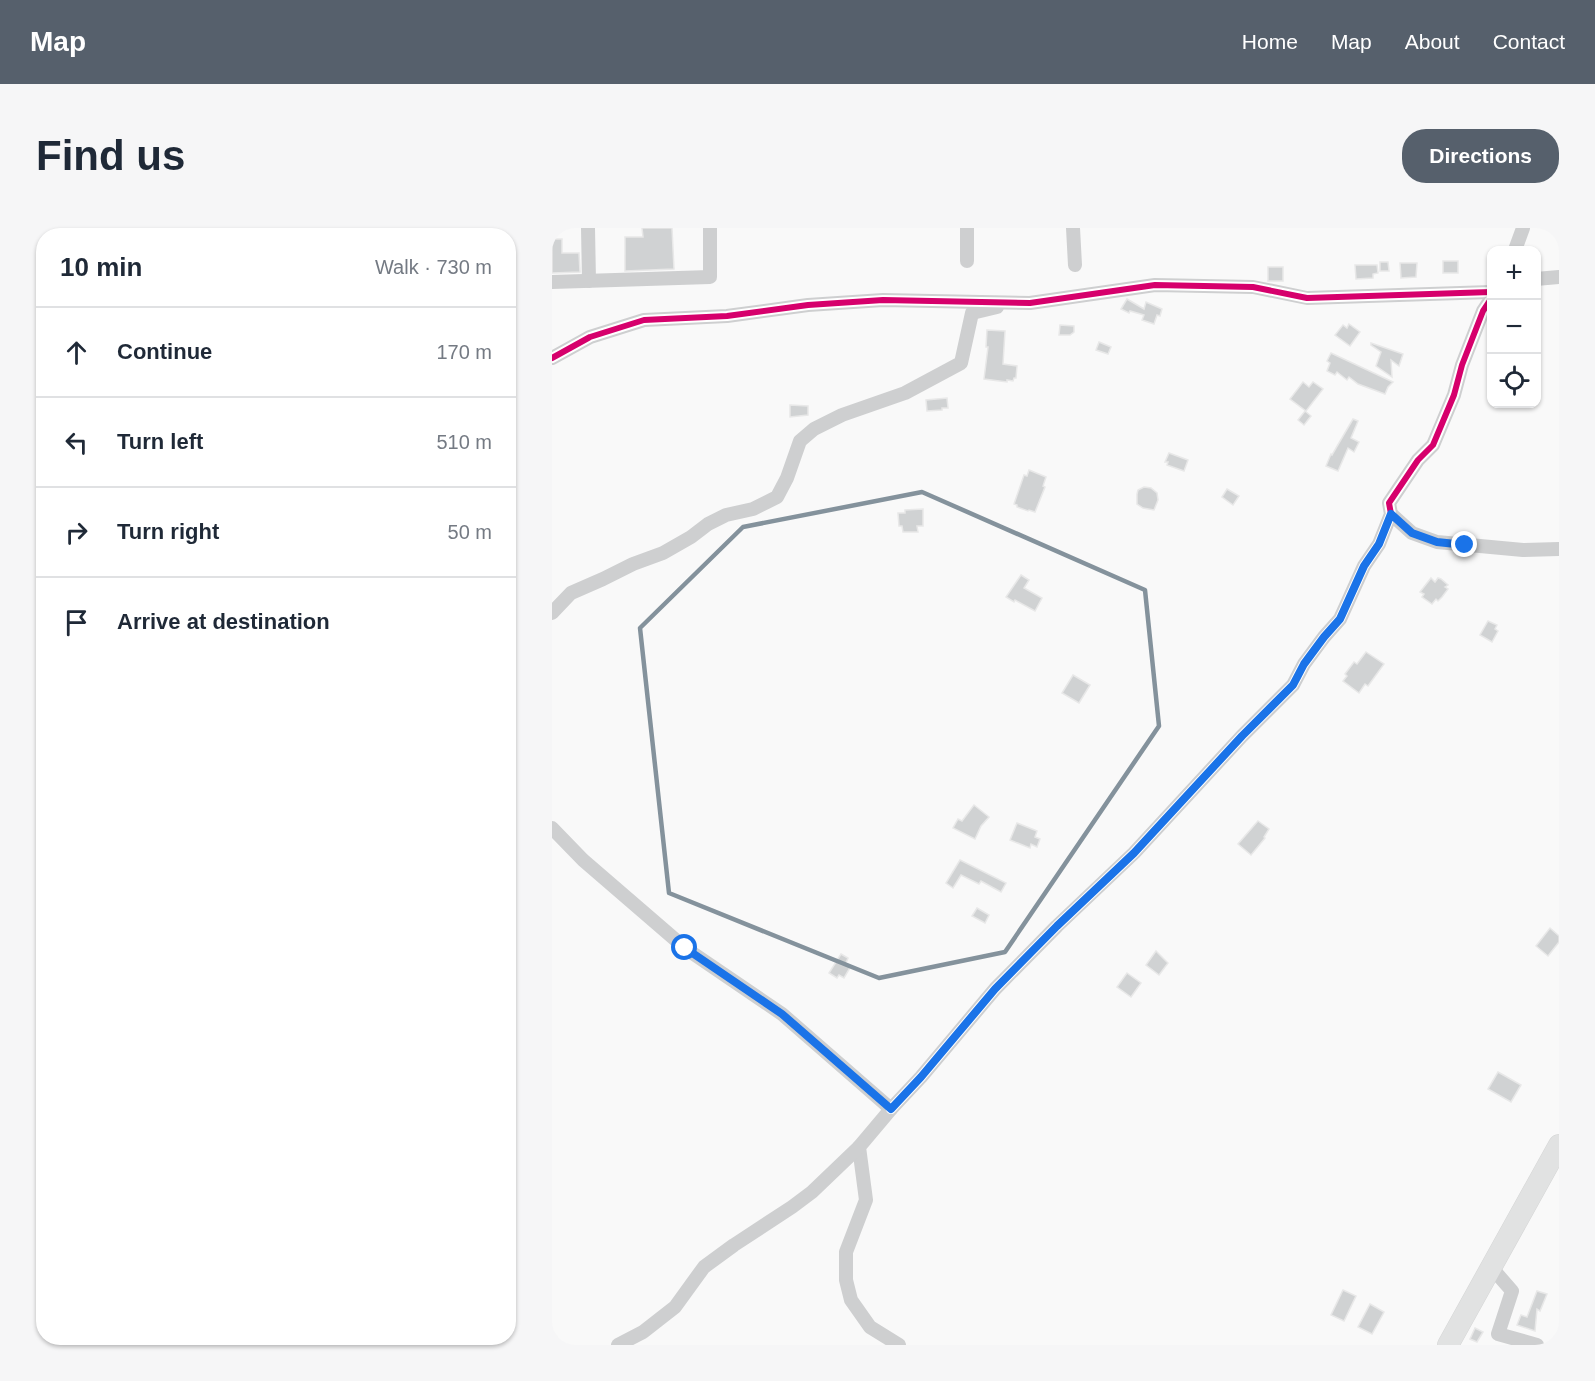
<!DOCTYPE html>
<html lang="en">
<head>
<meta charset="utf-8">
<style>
  body { margin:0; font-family:Helvetica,sans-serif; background:#f6f6f7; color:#1f2937 }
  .controls { position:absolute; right:18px; top:18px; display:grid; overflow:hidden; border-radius:12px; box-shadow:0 2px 4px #0004 }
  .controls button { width:54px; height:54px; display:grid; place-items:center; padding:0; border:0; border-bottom:2px solid #e0e1e3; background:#fff; color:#1f2937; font:30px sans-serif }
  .stop { position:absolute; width:18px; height:18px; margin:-14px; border:4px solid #1a73e8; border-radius:50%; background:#fff }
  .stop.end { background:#1a73e8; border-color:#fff; box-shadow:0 2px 6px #0008 }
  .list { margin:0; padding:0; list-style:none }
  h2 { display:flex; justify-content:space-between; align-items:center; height:78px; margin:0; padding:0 24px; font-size:26px }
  h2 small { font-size:20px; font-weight:400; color:#747a83 }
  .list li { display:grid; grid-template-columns:39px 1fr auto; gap:18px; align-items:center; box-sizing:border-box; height:90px; padding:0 24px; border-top:2px solid #e0e1e3 }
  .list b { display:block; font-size:22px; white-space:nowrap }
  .list em { font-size:20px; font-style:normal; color:#747a83 }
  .icon { flex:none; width:33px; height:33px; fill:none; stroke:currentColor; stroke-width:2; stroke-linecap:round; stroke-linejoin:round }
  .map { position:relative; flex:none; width:1007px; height:1117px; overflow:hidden; border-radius:24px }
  header { display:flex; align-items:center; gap:36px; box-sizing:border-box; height:84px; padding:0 30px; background:#56606c; color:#fff }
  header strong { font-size:28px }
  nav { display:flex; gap:33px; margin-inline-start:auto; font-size:21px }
  .intro { display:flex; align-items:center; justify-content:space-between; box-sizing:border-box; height:144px; padding:0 36px }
  h1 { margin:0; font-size:42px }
  .button { padding:15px 27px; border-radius:24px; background:#56606c; color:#fff; font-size:21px; font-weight:700 }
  main { display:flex; gap:36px; padding:0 36px }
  aside { flex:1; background:#fff; border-radius:24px; box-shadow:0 2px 4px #0004 }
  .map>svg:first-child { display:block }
  .building { fill:#d0d2d3; stroke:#e8e8e8; stroke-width:1.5 }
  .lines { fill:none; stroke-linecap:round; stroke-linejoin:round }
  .highway-casing { stroke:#d5d6d6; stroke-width:22 }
  .minor { stroke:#cecfd0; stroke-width:14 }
  .highway { stroke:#e1e2e2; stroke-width:21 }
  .cycleway-casing { stroke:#fff; stroke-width:10 }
  .cycleway { stroke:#d6006c; stroke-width:6 }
  .route { stroke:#1a73e8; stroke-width:8 }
  .marked { fill:none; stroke:#84929c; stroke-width:4.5; stroke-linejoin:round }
</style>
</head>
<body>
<header>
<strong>Map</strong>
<nav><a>Home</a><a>Map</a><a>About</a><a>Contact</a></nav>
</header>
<div class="intro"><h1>Find us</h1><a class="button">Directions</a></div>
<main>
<aside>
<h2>10 min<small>Walk · 730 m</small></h2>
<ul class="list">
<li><svg class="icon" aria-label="ahead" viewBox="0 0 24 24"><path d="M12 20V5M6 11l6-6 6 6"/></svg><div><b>Continue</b></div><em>170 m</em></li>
<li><svg class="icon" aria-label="left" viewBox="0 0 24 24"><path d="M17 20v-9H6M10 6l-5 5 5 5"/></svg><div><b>Turn left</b></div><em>510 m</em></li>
<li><svg class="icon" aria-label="right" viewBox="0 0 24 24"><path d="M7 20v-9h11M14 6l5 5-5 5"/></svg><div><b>Turn right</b></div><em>50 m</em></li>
<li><svg class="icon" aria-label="arrive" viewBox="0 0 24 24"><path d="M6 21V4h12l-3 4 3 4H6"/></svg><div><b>Arrive at destination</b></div></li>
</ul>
</aside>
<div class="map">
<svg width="1007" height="1117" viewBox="0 0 1007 1117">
  <rect width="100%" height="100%" fill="#f9f9f9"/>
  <g class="building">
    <polygon points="90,0 120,0 122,41 73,43 73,9 91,9"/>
    <polygon points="0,11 10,11 10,25 27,25 28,44 0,45"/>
    <rect x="891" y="33" width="15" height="12"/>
    <polygon points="828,34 836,34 837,43 828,43"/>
    <polygon points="848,35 865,35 864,49 849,50"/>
    <polygon points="803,37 825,37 826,45 821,46 821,50 804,51"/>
    <rect x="716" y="39" width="15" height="14"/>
    <polygon points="575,71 592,81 594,74 610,81 608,88 605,87 602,96 590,92 592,87 578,83 577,85 569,81"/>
    <polygon points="797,96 808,104 798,118 783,107 791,97 795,100"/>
    <polygon points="508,97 522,98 522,104 518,107 507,107"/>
    <polygon points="435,102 453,103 451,136 465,138 464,150 462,150 461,153 455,152 455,154 432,151 436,119 434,119"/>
    <polygon points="547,114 559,119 556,126 544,122"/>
    <polygon points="819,115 851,126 847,138 839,132 840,149 824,138 829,124 819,117"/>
    <polygon points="779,125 841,154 836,159 833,166 806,156 797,149 795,152 785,144 783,147 775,143 778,135 775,133"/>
    <polygon points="751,154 757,159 761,154 771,161 754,183 738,171"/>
    <polygon points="395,170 396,180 390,180 390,182 375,183 374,172"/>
    <polygon points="238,177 256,178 256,187 238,189"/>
    <polygon points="753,183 759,188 752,197 746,192"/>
    <polygon points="801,191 806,193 799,210 807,214 802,224 796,220 786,243 774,238 779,226 780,227"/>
    <polygon points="617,225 636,232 632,243 615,237 616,234 613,234"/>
    <polygon points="477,242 494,249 491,258 493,259 483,284 477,282 476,283 465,279 465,277 462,276 472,247 475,248"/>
    <polygon points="592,259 599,260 605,265 606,272 602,282 591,280 585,276 585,266 586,262"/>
    <polygon points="675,261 687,268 681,277 670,269"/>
    <polygon points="371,281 371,298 365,298 366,304 351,304 350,298 347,298 346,285 353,285 353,282"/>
    <polygon points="469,347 477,352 472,360 490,370 483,383 463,372 462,374 454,369"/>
    <polygon points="879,350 883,354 886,350 889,351 896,357 893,359 896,361 890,369 886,373 884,371 880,376 870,369 872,366 868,364"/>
    <polygon points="936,393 945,397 943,401 946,403 940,414 928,407"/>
    <polygon points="814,424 832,436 816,458 813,456 807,465 791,453 795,448 793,446 802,434 805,436"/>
    <polygon points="521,447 538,457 527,475 510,465"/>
    <polygon points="422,577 437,589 429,598 423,611 401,600 406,591 410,593"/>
    <polygon points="706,593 717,601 712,609 713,610 699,627 686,616"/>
    <polygon points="465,595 485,603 483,609 488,611 485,619 479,616 478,620 458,612"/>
    <polygon points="408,632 454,655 449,664 429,653 427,656 409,647 401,660 394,655"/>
    <polygon points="425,680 437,687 433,695 420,688"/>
    <polygon points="998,700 1007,708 1007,714 996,728 984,718"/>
    <polygon points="604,723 616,735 607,747 594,737"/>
    <polygon points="289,726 296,730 294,735 299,738 292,750 287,747 285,750 277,745"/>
    <polygon points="575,745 589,755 579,769 565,759"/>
    <polygon points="946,844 969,857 959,874 936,861"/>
    <polygon points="791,1062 804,1068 792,1093 779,1087"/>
    <polygon points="985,1063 995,1066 988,1083 985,1081 983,1103 965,1097 969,1087 975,1089"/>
    <polygon points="818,1076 832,1084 820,1106 806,1099"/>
    <polygon points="923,1100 931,1104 925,1114 918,1111"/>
  </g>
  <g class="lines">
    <g class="highway-casing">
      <polyline id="highway" points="896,1117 1007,917"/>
    </g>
    <g class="minor">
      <polyline points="36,0 37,53"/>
      <polyline points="415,0 415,33"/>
      <polyline points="521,0 523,37"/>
      <polyline points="963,22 971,0"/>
      <polyline points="984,51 1007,49"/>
      <polyline points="0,54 158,49 158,0"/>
      <polyline points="0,130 38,109 92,92 175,88 256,77 331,72 478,75 603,57 701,59 755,70 939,64"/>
      <polyline points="839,286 860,305 885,314 971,322 1007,321"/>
      <polyline points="0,385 19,365 51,351 81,336 111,325 139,309 156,296 174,287 201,281 225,269 235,250 248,213 262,201 290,187 353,165 409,135 420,85 445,79"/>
      <polyline points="0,600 31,632 133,720 230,786 339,881 307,919 314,972 294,1024 294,1052 299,1072 318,1099 347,1117"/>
      <polyline points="339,881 369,849 443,761 505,698 582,625 690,508 741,457 752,436 772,409 788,391 812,338 827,316 839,286 837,275 866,232 881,217 902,167 910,137 931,83 939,71"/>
      <polyline points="939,1039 960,1063 946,1106 985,1117"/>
      <polyline points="66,1117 91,1104 123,1079 152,1039 182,1017 240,979 260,964 307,919"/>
    </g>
    <use href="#highway" class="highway"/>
    <g class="cycleway-casing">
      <g id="cycleway">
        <polyline points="0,130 38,109 92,92 175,88 256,77 331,72 478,75 603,57 701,59 755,70 939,64"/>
        <polyline points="339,881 369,849 443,761 505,698 582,625 690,508 741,457 752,436 772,409 788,391 812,338 827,316 839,286 837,275 866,232 881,217 902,167 910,137 931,83 939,71"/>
      </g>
    </g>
    <use href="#cycleway" class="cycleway"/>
  </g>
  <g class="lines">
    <polyline class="route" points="133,720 230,786 339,881 369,849 443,761 505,698 582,625 690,508 741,457 752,436 772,409 788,391 812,338 827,316 839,286 860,305 885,314 913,317"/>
  </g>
  <path class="marked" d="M370,264L593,362L607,498L453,724L327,750L117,665L88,400L191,299Z"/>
</svg>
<div class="controls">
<button>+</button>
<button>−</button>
<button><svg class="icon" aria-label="locate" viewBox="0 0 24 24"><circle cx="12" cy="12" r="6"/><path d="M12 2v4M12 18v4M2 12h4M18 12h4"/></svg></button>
</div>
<div class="stop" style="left:133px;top:720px"></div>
<div class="stop end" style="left:913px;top:317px"></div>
</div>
</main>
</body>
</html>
